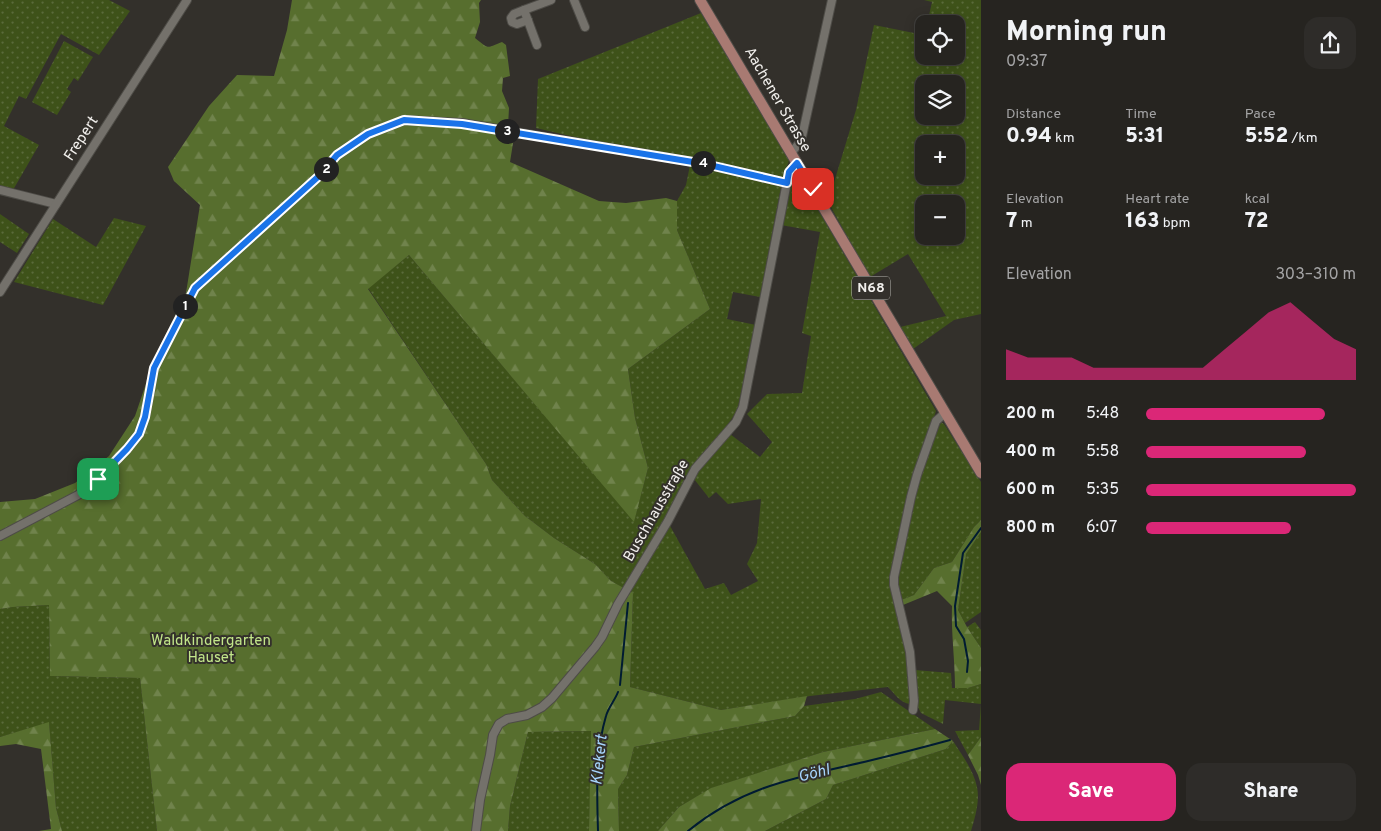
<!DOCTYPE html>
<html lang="en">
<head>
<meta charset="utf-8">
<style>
  :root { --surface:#262420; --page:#2e2c29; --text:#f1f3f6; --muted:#a4a4a5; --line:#42413e; --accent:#db2777 }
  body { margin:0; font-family:Overpass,sans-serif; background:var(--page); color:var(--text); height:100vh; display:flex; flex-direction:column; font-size:19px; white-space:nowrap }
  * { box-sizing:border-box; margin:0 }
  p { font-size:16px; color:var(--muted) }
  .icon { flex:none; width:28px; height:28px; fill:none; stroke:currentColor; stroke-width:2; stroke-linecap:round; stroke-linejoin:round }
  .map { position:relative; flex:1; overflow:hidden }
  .side { display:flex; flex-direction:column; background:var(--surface); width:400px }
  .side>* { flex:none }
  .controls { position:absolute; left:915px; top:15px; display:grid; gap:10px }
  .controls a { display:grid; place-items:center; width:50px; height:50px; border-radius:10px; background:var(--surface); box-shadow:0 2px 12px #0003,0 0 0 1px var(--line); font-size:25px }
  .pin { position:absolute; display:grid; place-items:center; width:42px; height:42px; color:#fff; margin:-21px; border-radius:10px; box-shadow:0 2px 8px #0006 }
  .km { position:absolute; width:25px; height:25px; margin:-12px; border-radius:50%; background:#222; color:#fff; font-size:14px; line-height:25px; text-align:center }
  .round { display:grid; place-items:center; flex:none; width:52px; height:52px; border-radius:15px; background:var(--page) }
  .summary { display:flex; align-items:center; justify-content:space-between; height:85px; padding:0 25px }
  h1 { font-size:28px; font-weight:800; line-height:38px }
  .metrics { display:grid; grid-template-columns:repeat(3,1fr); gap:8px; height:85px; padding:5px 25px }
  .metrics div { display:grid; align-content:center }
  .metrics b { font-size:21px; font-weight:800 }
  .metrics small { font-size:14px; font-weight:400 }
  .metrics p { font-size:14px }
  .chart { height:140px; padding:10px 25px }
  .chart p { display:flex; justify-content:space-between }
  .chart svg { width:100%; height:90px; margin-top:5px; fill:var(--accent); opacity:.7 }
  .cta { display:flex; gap:10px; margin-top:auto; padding:10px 25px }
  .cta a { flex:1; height:58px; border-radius:15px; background:var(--accent); color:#fff; font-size:20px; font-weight:800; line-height:58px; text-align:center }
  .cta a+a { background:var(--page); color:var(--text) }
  ul { padding:0 25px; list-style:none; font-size:16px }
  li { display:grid; grid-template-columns:80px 60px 1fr; align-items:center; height:38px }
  li i { height:12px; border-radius:6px; background:var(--accent) }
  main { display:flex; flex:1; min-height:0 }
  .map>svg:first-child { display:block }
</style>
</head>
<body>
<main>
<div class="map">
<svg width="981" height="831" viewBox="0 0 981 831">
  <defs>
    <pattern id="grass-dots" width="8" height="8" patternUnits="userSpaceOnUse" patternTransform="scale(1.25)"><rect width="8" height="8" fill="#3e5219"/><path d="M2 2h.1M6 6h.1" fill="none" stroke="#5a6b3b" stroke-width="1.8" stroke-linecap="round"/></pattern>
    <pattern id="forest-firs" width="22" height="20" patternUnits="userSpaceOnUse" patternTransform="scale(1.25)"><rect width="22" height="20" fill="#576e2e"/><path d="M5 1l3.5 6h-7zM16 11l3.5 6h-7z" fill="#70834c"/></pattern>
  </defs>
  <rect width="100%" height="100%" fill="#33302b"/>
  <g fill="url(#grass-dots)" fill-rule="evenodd">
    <polygon points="0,0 109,0 130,11 99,55 61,34 26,99 19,96 4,126 39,145 13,190 0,187"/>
    <path d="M924,0H981V314L954,320L913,349L900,327L946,316L908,254L870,277L828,202L856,110L874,25L924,35V56H956V24H927L932,2ZM924,84H956V116H924ZM924,144H956V176H924ZM924,204H956V236H924Z"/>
    <polygon points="701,13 790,158 783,177 690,164 536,128 538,79"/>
    <polygon points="64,41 93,57 78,81 74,78 67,89 71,92 57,115 32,102"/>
    <polygon points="690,165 779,182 781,187 760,297 733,292 727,319 756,325 737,411 671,507 625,589 611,581 595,564 554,538 525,516 492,480 486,464 368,288 409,255 634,521 648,468 635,418 628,369 710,309 677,230 677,201 686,185"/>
    <path d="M794,169L936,411L904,508L890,581L905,637L910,704C900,703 894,693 888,687L810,696L721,710L630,687L633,594L629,591L669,524L705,589L724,583L731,595L758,581L747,564L757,543L761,499L728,504L716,492L709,498L694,479L700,469L730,434L760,457L772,442L747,414L767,394L802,393L811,336L802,333L820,232L781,225Z"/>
    <polygon points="0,214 29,234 17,253 0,242"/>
    <polygon points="114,218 146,226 103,305 14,282 53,219 96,247"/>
    <polygon points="941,422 944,424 981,482 981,520 974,527 952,562 934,568 914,595 901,600 896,583 916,487"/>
    <polygon points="981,532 981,612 965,623 958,610 966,554"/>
    <polygon points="49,605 50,676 140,678 157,831 62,831 56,808 49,723 0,737 0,609 13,607"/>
    <polygon points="975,622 981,630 981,648 967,627"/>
    <polygon points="915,670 951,673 952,688 968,688 981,684 981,737 968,755 955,731 979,730 981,704 945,700 943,724 921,713 918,707"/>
    <polygon points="881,692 935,729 823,752 712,788 679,807 658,831 619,831 618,789 627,775 634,747 795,716 804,706 855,699"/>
    <polygon points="592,731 589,831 508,831 510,806 528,732"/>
    <path d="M953,741C962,755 974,771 977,787C980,801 975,818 971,831H765L826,799L833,785L946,749Z"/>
  </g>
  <g fill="url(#forest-firs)">
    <path d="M292,0H481L479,3L480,22L475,38C490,50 486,48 502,42L506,45L510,76L503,78L502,91L509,108L508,126L514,137L510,162L599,201L626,203L666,198L677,201V230L710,309L628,369L635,418L648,468L634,522L409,255L368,289L486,464L492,480L525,516L554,538L595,564L611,581L633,593L630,687L721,710L807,696L804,706L795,716L634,747L627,775L618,789L619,831H589L591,731L528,732L510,806L508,831H157L140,678L50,676L49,605L13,607L0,609V502L35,499L75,483L109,456L135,416L153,363L186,293L200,205L174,181L168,167L209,106L237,75L274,76L287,30Z"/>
    <path d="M981,520V532L966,554L958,610L967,627L981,648V684L968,688H955C955,660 951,633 952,606L937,591L903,605L901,600L914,595L934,568L952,562L974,527Z"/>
    <polygon points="49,722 56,808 62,831 39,831 51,829 41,749 16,744 0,746 0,737"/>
    <polygon points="935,729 953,741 946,749 833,785 826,799 765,831 658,831 679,807 711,788 823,752"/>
    <polygon points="981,737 981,785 978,775 968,755"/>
  </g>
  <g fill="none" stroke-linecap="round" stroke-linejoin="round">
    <g stroke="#001b32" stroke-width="2">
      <polyline points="967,672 968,661 964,639 956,626 955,606 963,553 981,528"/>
      <polyline points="620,685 628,603"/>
      <path d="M598,831C597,793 595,753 606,716C608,708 615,700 618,692"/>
      <path d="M688,831C743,786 798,777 864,762C893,755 921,748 950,740"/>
    </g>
    <defs>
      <g id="minor">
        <polyline points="574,0 585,27"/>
        <polyline points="524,10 514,14 511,18 512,22 517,24 528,20"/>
        <polyline points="537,45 524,10 551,0"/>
        <polyline points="791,153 801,141 832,0"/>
        <polyline points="0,190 56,204"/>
        <polyline points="0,292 187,0"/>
        <polyline points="0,536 78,495 98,479 127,449 139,434 145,417 154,368 195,288 319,176 337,155 368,134 404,120 462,123 705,164 787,183"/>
        <polyline points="913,710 914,701 910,652 894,585 894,577 911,497 917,475 936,421 945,413"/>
        <polyline points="476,831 480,800 490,755 493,735 499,724 507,719 527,715 542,707 552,698 595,647 602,637 618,604 668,521 695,469 736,422 743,407 789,172 797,163"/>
      </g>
      <polyline id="major" points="700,0 981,473"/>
    </defs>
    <use href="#minor" stroke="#4e4c47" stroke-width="10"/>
    <use href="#major" stroke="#4e4c47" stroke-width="12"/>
    <use href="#minor" stroke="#74716b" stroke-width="8"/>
    <use href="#major" stroke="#a87a72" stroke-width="10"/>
  </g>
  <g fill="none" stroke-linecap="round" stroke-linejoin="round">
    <defs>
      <polyline id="route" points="98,479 127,449 139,434 145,417 154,368 195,288 319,176 337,155 368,134 404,120 462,124 705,164 787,183 789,172 797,163 813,189"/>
    </defs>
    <use href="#route" stroke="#fff" stroke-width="10"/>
    <use href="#route" stroke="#1a73e8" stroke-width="6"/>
  </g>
  <g text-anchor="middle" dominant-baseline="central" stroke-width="4" stroke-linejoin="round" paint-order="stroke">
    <rect fill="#33302b" stroke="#b8b6b2" stroke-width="1" x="852" y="276.5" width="38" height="23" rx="4"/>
    <g font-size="14" font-weight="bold" fill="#f1efec">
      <text x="871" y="288">N68</text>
    </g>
    <g font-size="15" fill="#f1efec" stroke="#33302b">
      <text transform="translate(777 100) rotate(60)">Aachener Strasse</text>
      <text transform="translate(82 139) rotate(-57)">Frepert</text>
      <text transform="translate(657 511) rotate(-60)">Buschhausstraße</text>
    </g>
    <g font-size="15" fill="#c2e68a" stroke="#33302b">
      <text x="211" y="641">Waldkindergarten<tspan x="211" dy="17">Hauset</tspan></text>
    </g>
    <g font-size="16" font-style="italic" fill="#a7d5fe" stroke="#33302b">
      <text transform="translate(600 760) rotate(-84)">Klekert</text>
      <text transform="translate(814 774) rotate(-14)">Göhl</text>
    </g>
  </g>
</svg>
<div class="controls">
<a><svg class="icon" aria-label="locate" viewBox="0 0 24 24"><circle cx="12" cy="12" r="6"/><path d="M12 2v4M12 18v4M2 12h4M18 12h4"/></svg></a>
<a><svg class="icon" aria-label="layers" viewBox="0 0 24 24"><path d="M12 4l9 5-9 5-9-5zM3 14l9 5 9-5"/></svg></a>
<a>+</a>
<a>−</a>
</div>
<div class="pin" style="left:98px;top:479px;background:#1e9e55"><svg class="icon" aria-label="arrive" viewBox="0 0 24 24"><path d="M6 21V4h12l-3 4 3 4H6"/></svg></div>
<div class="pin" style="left:813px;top:189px;background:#d93025"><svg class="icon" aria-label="check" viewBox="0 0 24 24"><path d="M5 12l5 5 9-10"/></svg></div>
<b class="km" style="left:185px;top:306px">1</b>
<b class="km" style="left:326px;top:169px">2</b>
<b class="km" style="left:507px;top:131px">3</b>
<b class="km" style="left:703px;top:163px">4</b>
</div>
<section class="side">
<div class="summary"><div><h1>Morning run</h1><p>09:37</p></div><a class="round"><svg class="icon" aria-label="share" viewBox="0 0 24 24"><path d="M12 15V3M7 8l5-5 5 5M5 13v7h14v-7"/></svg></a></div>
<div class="metrics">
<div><p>Distance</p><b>0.94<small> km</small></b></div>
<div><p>Time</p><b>5:31</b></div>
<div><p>Pace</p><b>5:52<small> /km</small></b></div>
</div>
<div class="metrics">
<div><p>Elevation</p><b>7<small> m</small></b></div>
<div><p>Heart rate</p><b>163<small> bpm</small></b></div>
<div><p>kcal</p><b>72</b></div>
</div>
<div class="chart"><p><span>Elevation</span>303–310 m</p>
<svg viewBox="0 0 160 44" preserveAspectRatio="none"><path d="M0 44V29L10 33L20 33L30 33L40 38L50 38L60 38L70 38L80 38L90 38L100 29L110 20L120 11L130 6L140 15L150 24L160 29V44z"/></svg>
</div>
<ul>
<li><b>200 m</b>5:48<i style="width:85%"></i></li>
<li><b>400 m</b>5:58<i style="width:76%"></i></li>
<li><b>600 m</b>5:35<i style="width:100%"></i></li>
<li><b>800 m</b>6:07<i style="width:69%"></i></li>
</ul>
<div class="cta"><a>Save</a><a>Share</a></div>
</section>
</main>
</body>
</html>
